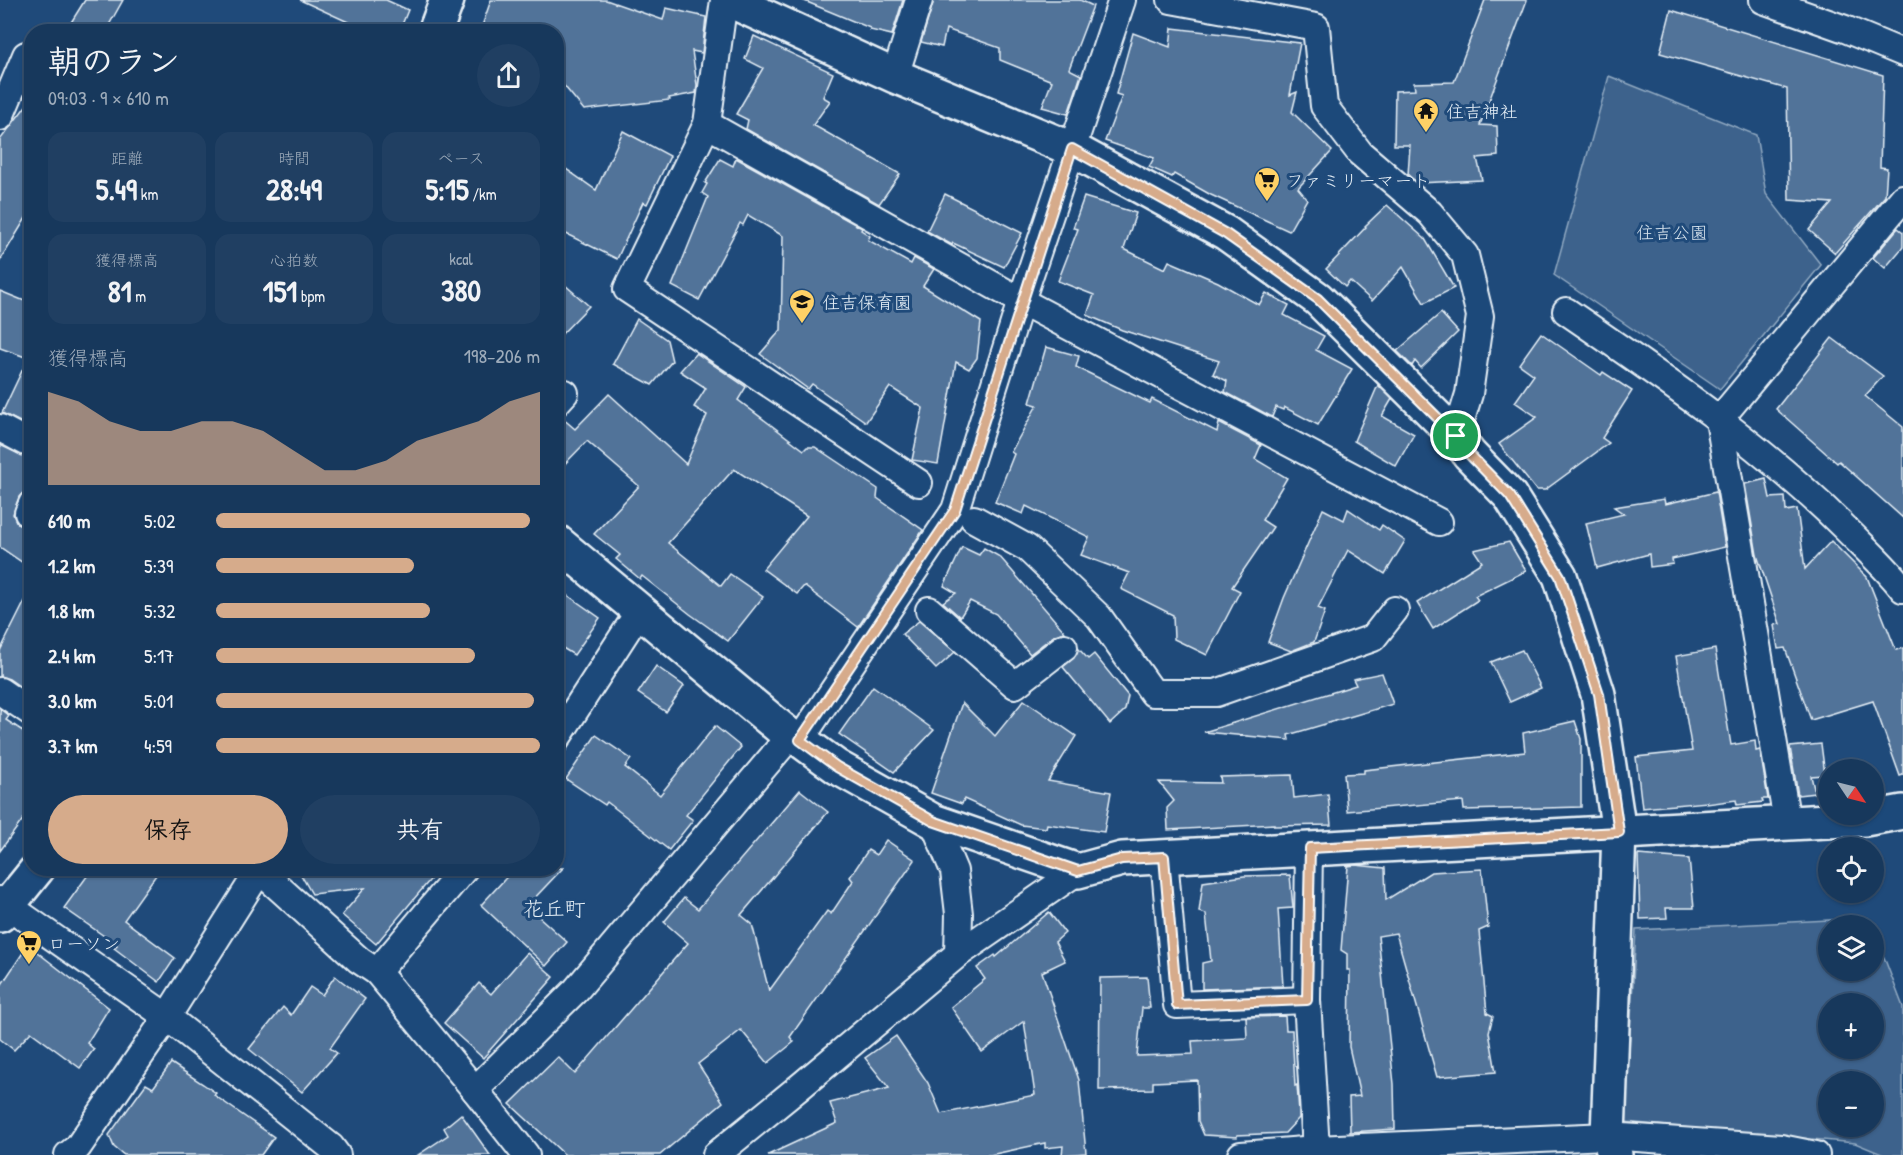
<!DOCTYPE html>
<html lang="ja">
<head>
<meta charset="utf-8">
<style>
  :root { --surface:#17385c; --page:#203f62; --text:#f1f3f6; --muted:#9eacbb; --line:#365272; --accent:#d6ab8b }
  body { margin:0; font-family:"Patrick Hand","Klee One",sans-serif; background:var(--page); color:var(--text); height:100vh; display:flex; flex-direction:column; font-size:22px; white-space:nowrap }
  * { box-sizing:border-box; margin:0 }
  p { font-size:20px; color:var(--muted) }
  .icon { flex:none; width:33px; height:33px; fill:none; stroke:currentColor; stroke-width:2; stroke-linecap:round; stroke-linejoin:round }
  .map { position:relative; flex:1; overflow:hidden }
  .details { position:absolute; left:24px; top:24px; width:540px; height:852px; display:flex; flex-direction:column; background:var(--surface); border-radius:24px; box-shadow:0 2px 4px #0004,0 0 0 2px var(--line) }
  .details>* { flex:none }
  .needle { width:39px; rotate:125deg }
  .buttons { position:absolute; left:1818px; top:759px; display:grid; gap:12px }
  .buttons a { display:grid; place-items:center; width:66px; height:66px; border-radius:50%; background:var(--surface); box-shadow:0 2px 4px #0004,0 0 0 2px var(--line); font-size:30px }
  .pin { position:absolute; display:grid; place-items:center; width:51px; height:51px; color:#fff; margin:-26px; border:3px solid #fff; border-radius:50%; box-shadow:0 2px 6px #0007 }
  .round { display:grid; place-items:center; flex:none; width:63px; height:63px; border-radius:32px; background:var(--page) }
  .head { display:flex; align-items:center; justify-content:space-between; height:102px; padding:0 24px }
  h1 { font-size:33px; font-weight:800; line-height:45px }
  .stats { display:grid; grid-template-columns:repeat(3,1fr); gap:9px; height:102px; padding:6px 24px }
  .stats div { display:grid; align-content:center; border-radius:15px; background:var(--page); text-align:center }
  .stats b { font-size:30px; font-weight:800 }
  .stats small { font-size:16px; font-weight:400 }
  .stats p { font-size:16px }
  .chart { height:168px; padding:12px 24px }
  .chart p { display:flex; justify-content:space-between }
  .chart svg { width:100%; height:108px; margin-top:6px; fill:var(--accent); opacity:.7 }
  .cta { display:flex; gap:12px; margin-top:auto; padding:12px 24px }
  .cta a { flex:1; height:69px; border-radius:36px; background:var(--accent); color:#111; font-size:24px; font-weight:800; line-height:69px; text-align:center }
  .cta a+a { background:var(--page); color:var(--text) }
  ul { padding:0 24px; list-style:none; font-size:20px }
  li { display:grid; grid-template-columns:96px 72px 1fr; align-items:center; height:45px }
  li i { height:15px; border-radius:8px; background:var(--accent) }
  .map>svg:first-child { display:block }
</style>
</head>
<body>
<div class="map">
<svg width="1903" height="1155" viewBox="0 0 1903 1155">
  <rect width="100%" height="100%" fill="#1f4a7a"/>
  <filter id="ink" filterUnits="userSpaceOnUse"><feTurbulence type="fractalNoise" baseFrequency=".0167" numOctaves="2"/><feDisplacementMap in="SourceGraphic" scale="12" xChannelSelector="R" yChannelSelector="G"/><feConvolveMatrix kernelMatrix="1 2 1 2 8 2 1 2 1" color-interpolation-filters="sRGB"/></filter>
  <g filter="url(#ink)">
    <g fill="#3c628c" stroke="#92aac2" stroke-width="1.5" fill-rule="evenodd">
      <polygon points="1609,76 1756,135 1766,194 1821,265 1720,389 1554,275"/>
      <path d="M1868,918L1871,925L1828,926V970H1874V931L1903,1007V1155H1884L1855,1143L1625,1122L1636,930ZM1828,1004H1874V1048H1828ZM1828,1082H1874V1126H1828Z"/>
    </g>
    <g fill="#517399" stroke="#e8f1f8" stroke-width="1.5">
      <polygon points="85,0 123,0 105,32 65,32"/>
      <polygon points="300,0 386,0 408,10 399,32 370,32"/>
      <polygon points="491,0 606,0 663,20 666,8 706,17 702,53 692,51 697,85 696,93 669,98 670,100 584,110 556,76 556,32 480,32"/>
      <polygon points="802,0 903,0 892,35 870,30 870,28"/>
      <polygon points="934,0 1080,0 1093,6 1069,69 1081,75 1068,114 1042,107 1052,81 1000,60 1000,48 946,29 942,47 921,42"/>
      <polygon points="1485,0 1527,0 1480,125 1497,126 1498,156 1477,158 1482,180 1418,183 1408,175 1410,145 1394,145 1395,91 1415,90 1414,83 1454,82"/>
      <polygon points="1671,10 1883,75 1880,167 1887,168 1885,196 1835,253 1809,230 1832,203 1789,200 1787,89 1660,53"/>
      <polygon points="1172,28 1300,43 1290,95 1297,92 1292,112 1332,151 1298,188 1307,199 1289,231 1211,195 1174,174 1172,177 1149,167 1154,158 1105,141 1122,96 1116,94 1133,33 1170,47"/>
      <polygon points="754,36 833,73 823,97 830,101 813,125 900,174 879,204 746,129 748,120 736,114 763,68 745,59"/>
      <polygon points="32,98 32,208 0,261 0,140"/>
      <polygon points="623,131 670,156 647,204 643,202 617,259 556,229 556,162 596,190"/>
      <polygon points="736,158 862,228 861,230 870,236 868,240 911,264 914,258 934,269 923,286 981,322 977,358 969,369 956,362 938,464 912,460 923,408 890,387 866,422 812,384 808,389 760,354 781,330 783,236 748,215 743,225 740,223 699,300 672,286 708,197 702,193 707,184 705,183 720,159 733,166"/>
      <polygon points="945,194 1022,233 1004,267 953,243 952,245 927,231"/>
      <polygon points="1084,197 1136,213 1124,249 1165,269 1169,261 1218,282 1259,305 1266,293 1289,305 1284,315 1324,336 1316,350 1352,369 1318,425 1284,407 1283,410 1276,407 1272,417 1225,392 1227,381 1213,374 1219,361 1122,330 1087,315 1094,295 1058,281 1078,229 1073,228"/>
      <polygon points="1387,205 1425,239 1454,288 1424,303 1403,267 1372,301 1350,281 1345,287 1326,269 1366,227 1365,226"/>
      <polygon points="1898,228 1903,232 1903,247 1885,268 1873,258"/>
      <polygon points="556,277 589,306 556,340"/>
      <polygon points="0,291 32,304 32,428 2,413 28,358 0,348"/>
      <polygon points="1441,313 1458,332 1421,368 1415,361 1412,366 1397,351"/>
      <polygon points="637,319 667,340 672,361 652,385 613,364"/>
      <polygon points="1541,333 1601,375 1603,372 1632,391 1602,438 1609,443 1545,490 1536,490 1499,444 1537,417 1515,402 1534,375 1519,364"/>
      <polygon points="1832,338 1883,376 1865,396 1903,427 1903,518 1839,461 1837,463 1776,409"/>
      <polygon points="1046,347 1079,356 1076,367 1150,403 1152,399 1217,432 1219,423 1261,445 1255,459 1287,478 1262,520 1273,527 1232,587 1240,591 1207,655 1174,639 1173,615 1121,589 1129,573 1081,555 1089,537 1026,506 1023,514 995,502 1014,454 1011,452 1037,405 1030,403"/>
      <polygon points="696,353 746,387 738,400 804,450 807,447 815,447 878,489 877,498 923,530 858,627 804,586 797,594 763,569 807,516 734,469 668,543 721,586 730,574 763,597 728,641 690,614 642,576 640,579 616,559 620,555 594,534 639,486 587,441 556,473 556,418 561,417 575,429 609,394 686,464 707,415 694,407 706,388 680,371"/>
      <polygon points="1378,385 1392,399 1382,416 1414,434 1396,466 1354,441"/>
      <polygon points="0,445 32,460 32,489 24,492 19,497 13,514 16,521 21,526 32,527 32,569 0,547"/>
      <polygon points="1766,479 1770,498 1785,497 1786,511 1797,509 1805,569 1831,541 1867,577 1896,650 1903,648 1903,775 1900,776 1873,701 1811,720 1785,648 1778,649 1774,625 1780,624 1757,555 1745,484"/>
      <polygon points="1716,492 1725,547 1672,559 1673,564 1650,567 1649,554 1597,568 1586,523 1624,514 1614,507 1664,499 1665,504"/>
      <polygon points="1323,509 1344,520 1348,509 1379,530 1382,525 1405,541 1385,574 1348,550 1318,608 1325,611 1314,642 1291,651 1268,642 1284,598"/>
      <polygon points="1509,542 1526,571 1475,596 1478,600 1433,629 1417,603 1482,562 1474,550"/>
      <polygon points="962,547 979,555 984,548 1000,557 1065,632 1055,635 1030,654 996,614 970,601 960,617 943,602 956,593 944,586"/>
      <polygon points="32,587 32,679 25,690 9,679 0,676 0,651"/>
      <polygon points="556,587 600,618 574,655 556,644"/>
      <polygon points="919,621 955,652 936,669 902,634"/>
      <polygon points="1078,648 1088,659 1094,654 1128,696 1125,710 1110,724 1063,667 1074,658"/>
      <polygon points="1715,649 1731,745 1755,741 1756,751 1760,750 1768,799 1762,799 1763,802 1737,805 1736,800 1707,804 1707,802 1642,808 1636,757 1692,751 1676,656"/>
      <polygon points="1522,650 1541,688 1510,702 1491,662"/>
      <polygon points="656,666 684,686 666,712 638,693"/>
      <polygon points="1382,673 1393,704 1288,735 1289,740 1204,732 1356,685 1353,679"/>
      <polygon points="873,686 934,730 894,772 839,734"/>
      <polygon points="1024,700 1076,736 1048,781 1111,792 1104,832 1047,824 1046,828 1021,825 964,799 962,804 931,793 962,703 995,736"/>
      <polygon points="0,709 9,716 6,720 32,737 32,807 0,851"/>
      <polygon points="1575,721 1581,739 1581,807 1464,810 1463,801 1347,811 1344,774 1364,773 1364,770 1525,752 1523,733"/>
      <polygon points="715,726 741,747 686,815 693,820 669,850 607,802 605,805 566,779 596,735 631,759 625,767 660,795"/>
      <polygon points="1821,744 1825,775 1811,776 1815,793 1798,795 1790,747"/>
      <polygon points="1292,775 1294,798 1328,794 1331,825 1274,826 1274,824 1168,830 1167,808 1174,801 1159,782 1221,783 1220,777"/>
      <polygon points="800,790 828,812 741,915 752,924 769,991 827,911 831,914 853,881 850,877 868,850 876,855 886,840 915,860 790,1037 794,1042 768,1063 741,1030 698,1064 723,1102 660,1155 565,1155 510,1104 558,1057 575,1074 688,943 664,922 684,898 698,909"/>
      <polygon points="1638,855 1689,859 1694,908 1666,908 1667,918 1640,919"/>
      <polygon points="1355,865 1385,868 1386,900 1431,872 1482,869 1488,927 1479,931 1487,1013 1493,1016 1489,1032 1496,1072 1437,1077 1396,933 1378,936 1394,1084 1395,1129 1350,1132 1349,1097 1360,1096 1349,1047 1350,970 1347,970 1347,954 1341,950 1348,866"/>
      <polygon points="93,868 161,868 124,920 175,958 159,982 114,948 117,945 64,908"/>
      <polygon points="297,868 440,868 376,944 342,915 365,888 312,894"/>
      <polygon points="515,868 563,868 527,906 567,942 546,966 481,905"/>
      <polygon points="1290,875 1293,908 1278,909 1283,986 1202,989 1202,963 1211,961 1206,914 1199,912 1203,882 1244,876"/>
      <polygon points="1049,912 1065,933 1055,942 1065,961 1042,972 1079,1080 1086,1153 1062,1155 1063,1146 1045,1148 1045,1143 990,1155 768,1155 837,1123 830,1103 889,1088 865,1058 896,1036 928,1083 941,1114 1035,1095 1024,1021 982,1052 951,1007 985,979 977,968 995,955 996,957"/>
      <polygon points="28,945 109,1008 87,1043 94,1049 80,1068 31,1032 14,1050 0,1039 0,987"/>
      <polygon points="527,953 554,977 483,1058 444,1023 479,983 491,994"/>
      <polygon points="335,976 365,999 330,1048 337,1053 302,1092 249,1049 283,1007 291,1015 310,987 322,995"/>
      <polygon points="1147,977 1150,1008 1142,1008 1137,1056 1193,1054 1192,1041 1247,1038 1246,1017 1285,1016 1286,1030 1292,1030 1295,1086 1297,1085 1299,1112 1299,1118 1285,1133 1237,1135 1237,1137 1204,1135 1198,1121 1197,1080 1153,1082 1153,1089 1099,1090 1100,978"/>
      <polygon points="171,1063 203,1084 216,1093 214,1095 274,1137 261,1155 124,1155 114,1147 109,1135 146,1084 153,1088"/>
      <polygon points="461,1114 490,1155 418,1155 448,1135 444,1128"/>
    </g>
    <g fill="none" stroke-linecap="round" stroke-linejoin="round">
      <defs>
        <g id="street">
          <polyline points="1171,0 1316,27 1324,106 1360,153 1430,213 1465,255 1480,316 1469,394 1456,436"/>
          <polyline points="1763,0 1845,29 1903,53"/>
          <polyline points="895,76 919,0"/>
          <polyline points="0,117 26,55"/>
          <polyline points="707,124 724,0"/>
          <path d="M1566,311C1664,378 1762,445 1846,529C1866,549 1886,567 1903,589"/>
          <polyline points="556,403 565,393"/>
          <polyline points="0,428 32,445"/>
          <polyline points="919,483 627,289 707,124 1021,301 1439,522"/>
          <polyline points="28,513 32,504"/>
          <polyline points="974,519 1027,548 1099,617 1153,693 1216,693 1373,638 1395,610"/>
          <polyline points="929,610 1015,685 1064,647"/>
          <polyline points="0,691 32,713"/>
          <polyline points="556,740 640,610"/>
          <polyline points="800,740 955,510 1021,301 1122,0"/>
          <polyline points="933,821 954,871 959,914 958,954"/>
          <polyline points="1787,822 1719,420 1903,198"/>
          <polyline points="1309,848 1307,1000 1316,1149"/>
          <polyline points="1164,857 1177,1005 1307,1000"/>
          <polyline points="257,868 359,960 377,972 475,1090 526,1155"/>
          <polyline points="0,900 167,1017 331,1147 337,1155"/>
          <polyline points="377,972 465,868"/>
          <polyline points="475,1090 576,990 790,736"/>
          <polyline points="68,1155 78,1147 167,1017 261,868"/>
          <polyline points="716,1155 802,1085 958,954 1078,871"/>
          <polyline points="1241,1155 1316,1149 1608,1136 1781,1148 1816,1155"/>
        </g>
        <g id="secondary">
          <polyline points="729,0 895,76 1072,149 1226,233 1318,299 1456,436 1469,454 1510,496 1560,576 1598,694 1619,832 1608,1136 1615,1155"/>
          <polyline points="435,32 447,0"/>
          <polyline points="556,541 790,736 800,740 837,767 933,821 1078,871 1122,859 1865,819 1903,812"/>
          <polyline points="0,915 38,868"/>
        </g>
      </defs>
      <use href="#street" stroke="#e8f1f8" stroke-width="30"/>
      <use href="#secondary" stroke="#e8f1f8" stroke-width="38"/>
      <use href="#street" stroke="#1f4a7a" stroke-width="26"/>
      <use href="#secondary" stroke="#1f4a7a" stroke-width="33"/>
    </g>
  </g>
  <g fill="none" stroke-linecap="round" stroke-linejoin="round" filter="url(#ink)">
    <defs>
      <polygon id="route" points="1072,149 1226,234 1318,299 1456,436 1469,454 1510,496 1560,576 1599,694 1619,832 1310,848 1307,1000 1177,1005 1164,857 1122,859 1078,871 933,821 837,767 800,740 955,510"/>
    </defs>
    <use href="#route" stroke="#fff" stroke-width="12"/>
    <use href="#route" stroke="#d6ab8b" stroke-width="8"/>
  </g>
  <defs>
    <symbol id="temple-pin" viewBox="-11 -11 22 30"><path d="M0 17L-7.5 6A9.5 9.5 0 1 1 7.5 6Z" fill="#ffd166" stroke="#1f4a7a"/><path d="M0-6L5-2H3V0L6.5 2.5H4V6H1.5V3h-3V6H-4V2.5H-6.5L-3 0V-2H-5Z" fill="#111"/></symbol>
    <symbol id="supermarket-pin" viewBox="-11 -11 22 30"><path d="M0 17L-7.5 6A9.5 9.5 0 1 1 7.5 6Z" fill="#ffd166" stroke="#1f4a7a"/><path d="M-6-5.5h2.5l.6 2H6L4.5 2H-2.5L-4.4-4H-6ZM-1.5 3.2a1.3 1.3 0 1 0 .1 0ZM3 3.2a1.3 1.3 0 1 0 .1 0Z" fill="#111"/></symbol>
    <symbol id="school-pin" viewBox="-11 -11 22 30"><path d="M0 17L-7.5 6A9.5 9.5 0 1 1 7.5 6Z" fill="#ffd166" stroke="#1f4a7a"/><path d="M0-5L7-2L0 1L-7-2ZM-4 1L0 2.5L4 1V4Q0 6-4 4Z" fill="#111"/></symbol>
  </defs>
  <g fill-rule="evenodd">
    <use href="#temple-pin" x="1411" y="96" width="30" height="40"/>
    <use href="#supermarket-pin" x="1252" y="165" width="30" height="40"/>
    <use href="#school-pin" x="787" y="287" width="30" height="40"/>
    <use href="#supermarket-pin" x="14" y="928" width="30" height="40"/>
  </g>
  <g text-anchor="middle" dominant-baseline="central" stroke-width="6" stroke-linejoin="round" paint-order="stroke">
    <g font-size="18" fill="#e8f1f8" stroke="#1f4a7a" text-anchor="start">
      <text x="1446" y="111">住吉神社</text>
      <text x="1286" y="180">ファミリーマート</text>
      <text x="822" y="302">住吉保育園</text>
      <text x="48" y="943">ローソン</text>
    </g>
    <g font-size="18" fill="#d7e3ed" stroke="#1f4a7a">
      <text x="1672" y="232">住吉公園</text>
    </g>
    <g font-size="21" fill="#e8f1f8" stroke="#1f4a7a">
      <text x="554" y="908">花丘町</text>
    </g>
  </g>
</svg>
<div class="buttons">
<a><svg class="needle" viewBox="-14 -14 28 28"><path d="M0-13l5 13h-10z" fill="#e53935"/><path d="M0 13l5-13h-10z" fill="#9eacbb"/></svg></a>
<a><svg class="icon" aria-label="locate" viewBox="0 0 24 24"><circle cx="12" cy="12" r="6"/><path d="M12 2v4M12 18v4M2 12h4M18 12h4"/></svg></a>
<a><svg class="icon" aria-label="layers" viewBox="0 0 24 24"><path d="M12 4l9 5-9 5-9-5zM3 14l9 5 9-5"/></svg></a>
<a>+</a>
<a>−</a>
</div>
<div class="pin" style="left:1456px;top:436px;background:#1e9e55"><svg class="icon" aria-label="arrive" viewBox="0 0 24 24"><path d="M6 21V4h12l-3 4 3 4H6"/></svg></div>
<section class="details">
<div class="head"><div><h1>朝のラン</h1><p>09:03 · 9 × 610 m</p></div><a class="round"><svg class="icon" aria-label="share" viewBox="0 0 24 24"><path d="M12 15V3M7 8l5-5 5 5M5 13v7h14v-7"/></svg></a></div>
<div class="stats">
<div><p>距離</p><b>5.49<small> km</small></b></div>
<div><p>時間</p><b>28:49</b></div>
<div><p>ペース</p><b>5:15<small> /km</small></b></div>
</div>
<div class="stats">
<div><p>獲得標高</p><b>81<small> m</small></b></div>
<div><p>心拍数</p><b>151<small> bpm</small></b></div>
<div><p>kcal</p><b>380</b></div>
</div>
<div class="chart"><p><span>獲得標高</span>198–206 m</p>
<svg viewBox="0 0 160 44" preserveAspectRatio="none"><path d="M0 44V6L10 10L20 18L30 22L40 22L50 18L60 18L70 22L80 30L90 38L100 38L110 34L120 26L130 22L140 18L150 10L160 6V44z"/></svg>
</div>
<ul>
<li><b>610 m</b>5:02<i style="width:97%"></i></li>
<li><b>1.2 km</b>5:39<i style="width:61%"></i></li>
<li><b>1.8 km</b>5:32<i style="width:66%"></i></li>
<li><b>2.4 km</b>5:17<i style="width:80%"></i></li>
<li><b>3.0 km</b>5:01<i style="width:98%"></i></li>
<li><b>3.7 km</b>4:59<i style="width:100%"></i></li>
</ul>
<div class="cta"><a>保存</a><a>共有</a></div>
</section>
</div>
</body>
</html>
